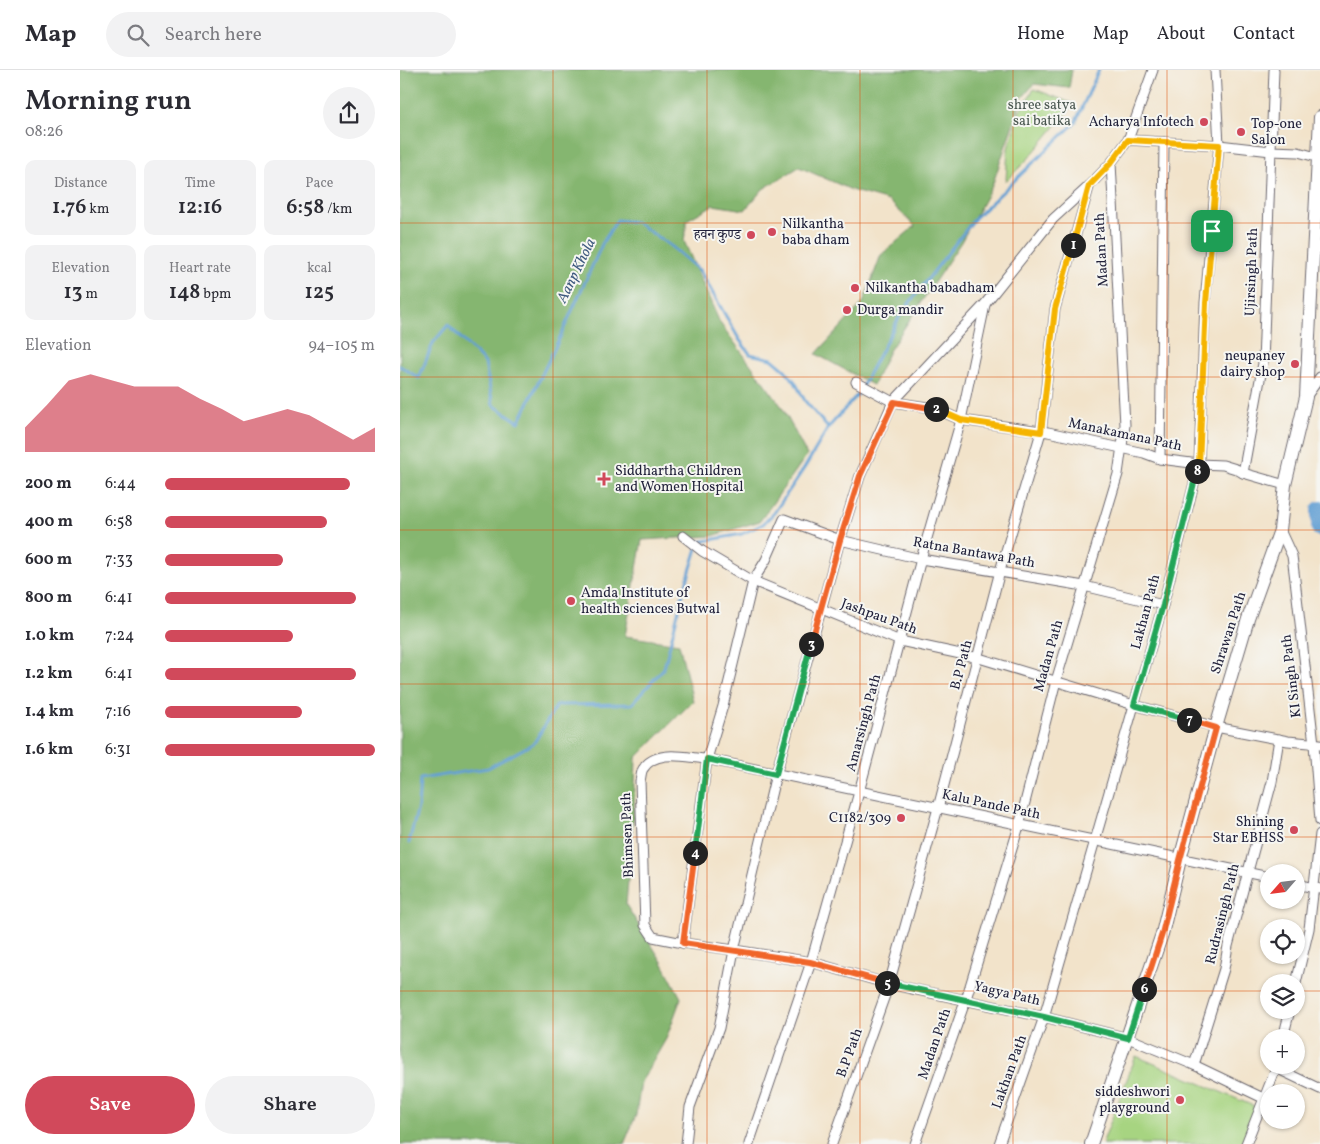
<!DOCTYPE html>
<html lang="en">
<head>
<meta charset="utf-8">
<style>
  :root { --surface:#fff; --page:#f2f2f3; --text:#2b2b33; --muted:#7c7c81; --line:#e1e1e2; --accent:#d1495b }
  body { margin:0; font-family:Vollkorn,"Noto Serif Devanagari",serif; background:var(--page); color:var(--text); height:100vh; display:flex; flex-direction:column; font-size:19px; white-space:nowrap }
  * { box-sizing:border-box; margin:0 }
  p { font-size:16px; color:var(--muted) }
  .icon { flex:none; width:28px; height:28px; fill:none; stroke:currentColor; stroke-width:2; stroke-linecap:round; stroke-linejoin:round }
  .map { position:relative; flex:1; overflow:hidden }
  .details { display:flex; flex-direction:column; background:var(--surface); width:400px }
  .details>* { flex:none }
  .needle { width:32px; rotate:242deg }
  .buttons { position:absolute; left:860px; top:794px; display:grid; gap:10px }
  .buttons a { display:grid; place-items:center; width:45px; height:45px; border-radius:50%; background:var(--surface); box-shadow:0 1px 4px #0004; font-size:25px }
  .pin { position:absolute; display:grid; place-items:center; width:42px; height:42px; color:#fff; margin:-21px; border-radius:10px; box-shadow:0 2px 8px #0006 }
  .km { position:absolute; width:25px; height:25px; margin:-12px; border-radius:50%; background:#222; color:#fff; font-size:14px; line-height:25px; text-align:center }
  .round { display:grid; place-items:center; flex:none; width:52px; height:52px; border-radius:26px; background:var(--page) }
  .head { display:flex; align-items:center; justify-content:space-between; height:85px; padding:0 25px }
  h1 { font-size:28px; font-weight:600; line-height:38px }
  .stats { display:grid; grid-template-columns:repeat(3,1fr); gap:8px; height:85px; padding:5px 25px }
  .stats div { display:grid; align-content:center; border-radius:10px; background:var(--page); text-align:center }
  .stats b { font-size:21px; font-weight:600 }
  .stats small { font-size:14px; font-weight:400 }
  .stats p { font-size:14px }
  .chart { height:140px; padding:10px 25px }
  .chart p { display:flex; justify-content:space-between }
  .chart svg { width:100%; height:90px; margin-top:5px; fill:var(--accent); opacity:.7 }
  .primary-button { display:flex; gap:10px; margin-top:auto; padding:10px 25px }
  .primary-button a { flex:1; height:58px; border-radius:30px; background:var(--accent); color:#fff; font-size:20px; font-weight:600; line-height:58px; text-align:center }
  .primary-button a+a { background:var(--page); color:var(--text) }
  ul { padding:0 25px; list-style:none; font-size:16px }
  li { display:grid; grid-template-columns:80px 60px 1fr; align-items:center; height:38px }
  li i { height:12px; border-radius:6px; background:var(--accent) }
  header { display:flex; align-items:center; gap:30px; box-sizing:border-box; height:70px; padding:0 25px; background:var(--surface); border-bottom:1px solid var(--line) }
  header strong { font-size:24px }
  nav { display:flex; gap:28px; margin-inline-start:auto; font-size:18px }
  .search { width:350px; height:45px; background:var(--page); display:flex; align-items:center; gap:12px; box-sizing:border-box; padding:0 18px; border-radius:28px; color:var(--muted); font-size:19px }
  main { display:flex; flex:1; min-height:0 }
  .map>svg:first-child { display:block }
</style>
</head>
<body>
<header>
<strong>Map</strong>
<div class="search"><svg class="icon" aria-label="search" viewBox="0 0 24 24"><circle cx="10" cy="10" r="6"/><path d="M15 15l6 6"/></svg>Search here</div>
<nav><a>Home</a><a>Map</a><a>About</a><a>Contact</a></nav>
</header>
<main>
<section class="details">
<div class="head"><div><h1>Morning run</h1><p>08:26</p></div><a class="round"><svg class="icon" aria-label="share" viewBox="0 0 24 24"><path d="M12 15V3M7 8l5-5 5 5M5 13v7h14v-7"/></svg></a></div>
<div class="stats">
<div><p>Distance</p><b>1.76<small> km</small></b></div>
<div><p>Time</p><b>12:16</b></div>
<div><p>Pace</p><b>6:58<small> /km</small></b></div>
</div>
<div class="stats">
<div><p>Elevation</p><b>13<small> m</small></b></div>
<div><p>Heart rate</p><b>148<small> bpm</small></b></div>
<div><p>kcal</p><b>125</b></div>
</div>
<div class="chart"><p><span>Elevation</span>94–105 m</p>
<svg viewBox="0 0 160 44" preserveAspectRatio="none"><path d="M0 44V32L10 21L20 9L30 6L40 9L50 12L60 12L70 12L80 18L90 23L100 29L110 26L120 23L130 26L140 32L150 38L160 32V44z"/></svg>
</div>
<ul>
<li><b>200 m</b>6:44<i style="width:88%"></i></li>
<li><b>400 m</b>6:58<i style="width:77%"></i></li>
<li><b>600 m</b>7:33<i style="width:56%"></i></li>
<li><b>800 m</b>6:41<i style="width:91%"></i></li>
<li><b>1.0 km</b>7:24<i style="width:61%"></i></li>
<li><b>1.2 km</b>6:41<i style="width:91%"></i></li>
<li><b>1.4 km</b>7:16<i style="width:65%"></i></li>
<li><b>1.6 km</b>6:31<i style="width:100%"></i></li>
</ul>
<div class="primary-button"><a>Save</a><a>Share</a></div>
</section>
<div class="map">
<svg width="920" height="1074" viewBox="0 0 920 1074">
  <rect width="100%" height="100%" fill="#f6f6f2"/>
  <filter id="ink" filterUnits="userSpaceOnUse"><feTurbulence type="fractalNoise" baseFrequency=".02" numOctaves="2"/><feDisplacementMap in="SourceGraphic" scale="10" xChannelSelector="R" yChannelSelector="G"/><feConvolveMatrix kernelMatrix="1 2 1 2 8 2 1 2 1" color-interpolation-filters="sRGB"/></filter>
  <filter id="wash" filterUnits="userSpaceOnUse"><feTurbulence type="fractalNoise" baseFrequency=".0096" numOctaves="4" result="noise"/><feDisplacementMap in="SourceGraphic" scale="20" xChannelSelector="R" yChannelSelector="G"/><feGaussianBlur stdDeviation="1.12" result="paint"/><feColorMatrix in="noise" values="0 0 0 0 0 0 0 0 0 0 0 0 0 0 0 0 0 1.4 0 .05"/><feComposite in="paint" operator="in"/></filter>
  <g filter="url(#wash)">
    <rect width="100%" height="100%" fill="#f2e3ca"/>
    <g fill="#a7d481" stroke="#647b5e">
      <polygon points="634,19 674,34 628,89 606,111 608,78 620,40"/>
      <polygon points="736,986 856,1037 843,1074 702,1074"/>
    </g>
    <polygon fill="#85b66f" stroke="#546c55" points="0,0 672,0 669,18 634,14 622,28 592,116 561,172 489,281 473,315 416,284 463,233 481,185 515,156 489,131 454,121 399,97 363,119 345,140 313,135 287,150 284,171 320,253 382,337 407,385 360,451 312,466 242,470 225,566 279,574 293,631 236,688 234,738 226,835 261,890 281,928 266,969 241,1012 236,1045 224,1074 0,1074"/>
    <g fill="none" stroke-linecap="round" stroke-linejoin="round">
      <g stroke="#629fd3" stroke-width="3">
        <polyline points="0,296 19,308 33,273 48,255 85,293 93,335 119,352 162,263 203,172 217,150 236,152 272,177 300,201 339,269 350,284 372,289 385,300 395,312 405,331 428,358"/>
        <polyline points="9,773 18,737 20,709 88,698 134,673 157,635 232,634 264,598 282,527 299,472 342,464 363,454 374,443 405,397 428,358 458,324 501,244 575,148 675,53 699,0"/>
      </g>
      <polyline stroke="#629fd3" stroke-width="18" points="920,440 920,458"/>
    </g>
  </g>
  <g filter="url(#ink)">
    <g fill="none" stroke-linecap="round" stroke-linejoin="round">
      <defs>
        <g id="street">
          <polyline points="753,0 728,70 711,93 689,116 653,149 585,234 493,332 460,406 440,470 376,704 334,880 411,892 489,914 644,947 728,968 794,995 863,1028"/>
          <polyline points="728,70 819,75 871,81 898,82 920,88"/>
          <polyline points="456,312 493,332 534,338 561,350 648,362 744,383 760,389 799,394 823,395 836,399 843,403 885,415"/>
          <polyline points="906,327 920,307"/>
          <polyline points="760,389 764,72"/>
          <polyline points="843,403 863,293 874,0"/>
          <polyline points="880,460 892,486 896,518 914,674 920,751"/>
          <polyline points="283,466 302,481 353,511 500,571 579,588 734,635 816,657 888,671 920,674"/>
          <polyline points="896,814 920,819"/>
          <polyline points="283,873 307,689 869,807"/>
          <polyline points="896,913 909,859 920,764"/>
          <polyline points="883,968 890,940"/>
          <polyline points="794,995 824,899 828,876 872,712 879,669"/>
          <polyline points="876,995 876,998 920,1019"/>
          <path d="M286,1074L290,1037L319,958L334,880L283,873L253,867L245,855L240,711C241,708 241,702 243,699C256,678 288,688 307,689L323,636L353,511L366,490L384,449L440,470L521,489L684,516L763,535"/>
          <polyline points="349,1074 411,892 459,722 521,489 561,350 585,235"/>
          <polyline points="432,1074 489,914 538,738 600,501 641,362 655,239 689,117"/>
          <polyline points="515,1074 566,929 619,756 656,611 718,404 725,355 711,93"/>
          <polyline points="599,1074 644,947 763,535 799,394 805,233 819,75 815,0"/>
          <polyline points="846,1074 876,998"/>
        </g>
        <polyline id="secondary" points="691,1074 762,864 780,789 816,657 848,549 880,460 885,415 906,327 920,47"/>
      </defs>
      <use href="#street" stroke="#6b666d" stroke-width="11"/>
      <use href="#secondary" stroke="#6b666d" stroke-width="14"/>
      <use href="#street" stroke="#fff" stroke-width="9"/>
      <use href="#secondary" stroke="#fff" stroke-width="12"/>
    </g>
  </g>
  <g fill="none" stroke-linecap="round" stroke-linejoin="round" filter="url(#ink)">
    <defs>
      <polyline id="split-1" points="673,175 689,116 711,93 728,70 819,75 812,161"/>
      <polyline id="split-2" points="536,339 561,350 641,362 655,239 673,175"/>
      <polyline id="split-3" points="411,574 440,470 460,406 494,332 536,339"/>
      <polyline id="split-4" points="295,783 307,689 376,704 411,574"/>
      <polyline id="split-5" points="295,783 283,873 410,892 487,913"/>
      <polyline id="split-6" points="487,913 644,947 728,968 744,919"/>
      <polyline id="split-7" points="744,919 762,864 780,790 816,658 789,650"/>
      <polyline id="split-8" points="789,650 734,635 763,535 797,401"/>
      <polyline id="split-9" points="797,401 799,394 806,233 812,161"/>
    </defs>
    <use href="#split-1" stroke="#fff" stroke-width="10"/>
    <use href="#split-2" stroke="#fff" stroke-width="10"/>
    <use href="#split-3" stroke="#fff" stroke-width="10"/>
    <use href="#split-4" stroke="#fff" stroke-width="10"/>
    <use href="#split-5" stroke="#fff" stroke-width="10"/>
    <use href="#split-6" stroke="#fff" stroke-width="10"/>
    <use href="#split-7" stroke="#fff" stroke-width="10"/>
    <use href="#split-8" stroke="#fff" stroke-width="10"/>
    <use href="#split-9" stroke="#fff" stroke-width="10"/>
    <use href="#split-1" stroke="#f5b400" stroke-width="6"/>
    <use href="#split-2" stroke="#f5b400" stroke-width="6"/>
    <use href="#split-3" stroke="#f0652b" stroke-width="6"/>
    <use href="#split-4" stroke="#22a559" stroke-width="6"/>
    <use href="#split-5" stroke="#f0652b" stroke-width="6"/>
    <use href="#split-6" stroke="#22a559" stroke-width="6"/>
    <use href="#split-7" stroke="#f0652b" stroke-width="6"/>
    <use href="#split-8" stroke="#22a559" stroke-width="6"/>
    <use href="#split-9" stroke="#f5b400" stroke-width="6"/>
  </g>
  <path fill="none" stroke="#de560e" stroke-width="1" stroke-opacity="0.55" d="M153,0V1074M307,0V1074M460,0V1074M613,0V1074M767,0V1074M0,153H920M0,307H920M0,460H920M0,614H920M0,767H920M0,921H869M896,921H920"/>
  <g fill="#d1495b" stroke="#f6f6f2" stroke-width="2">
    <circle cx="804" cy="52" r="5"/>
    <circle cx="841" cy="62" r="5"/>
    <circle cx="372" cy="162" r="5"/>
    <circle cx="351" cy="165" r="5"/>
    <circle cx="455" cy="218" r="5"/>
    <circle cx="447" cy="240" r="5"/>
    <circle cx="895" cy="294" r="5"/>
    <path d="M201.5 401.5h5v5h5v5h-5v5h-5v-5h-5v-5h5z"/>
    <circle cx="171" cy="531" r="5"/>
    <circle cx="501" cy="748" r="5"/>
    <circle cx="894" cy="760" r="5"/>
    <circle cx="780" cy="1030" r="5"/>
  </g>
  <g text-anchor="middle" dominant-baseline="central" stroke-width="4" stroke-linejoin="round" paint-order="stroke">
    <g font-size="14" fill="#4a5750" stroke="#f6f6f2">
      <text x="642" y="35">shree satya<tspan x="642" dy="16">sai batika</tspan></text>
    </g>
    <g font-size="14" fill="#22223b" stroke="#f6f6f2" text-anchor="end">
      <text x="794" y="52">Acharya Infotech</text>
      <text x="851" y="54" text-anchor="start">Top-one<tspan x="851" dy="16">Salon</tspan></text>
      <text x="382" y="154" text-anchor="start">Nilkantha<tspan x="382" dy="16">baba dham</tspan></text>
      <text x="341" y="165">हवन कुण्ड</text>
      <text x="465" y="218" text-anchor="start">Nilkantha babadham</text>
      <text x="457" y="240" text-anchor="start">Durga mandir</text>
      <text x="885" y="286">neupaney<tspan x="885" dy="16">dairy shop</tspan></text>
      <text x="215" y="401" text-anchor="start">Siddhartha Children<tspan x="215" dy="16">and Women Hospital</tspan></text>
      <text x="181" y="523" text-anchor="start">Amda Institute of<tspan x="181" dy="16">health sciences Butwal</tspan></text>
      <text x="491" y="748">C1182/309</text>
      <text x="884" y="752">Shining<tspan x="884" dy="16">Star EBHSS</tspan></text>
      <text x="770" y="1022">siddeshwori<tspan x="770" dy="16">playground</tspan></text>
    </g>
    <g font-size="14" fill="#22223b" stroke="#f6f6f2">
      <text transform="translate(702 180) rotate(-93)">Madan Path</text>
      <text transform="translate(852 202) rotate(-88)">Ujirsingh Path</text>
      <text transform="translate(725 365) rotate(12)">Manakamana Path</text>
      <text transform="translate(574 483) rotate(10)">Ratna Bantawa Path</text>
      <text transform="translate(746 542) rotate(-75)">Lakhan Path</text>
      <text transform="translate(479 547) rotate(20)">Jashpau Path</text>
      <text transform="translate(829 563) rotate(-72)">Shrawan Path</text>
      <text transform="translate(649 586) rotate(-74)">Madan Path</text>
      <text transform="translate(562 595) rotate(-75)">B.P Path</text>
      <text transform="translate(892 606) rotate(-97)">KI Singh Path</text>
      <text transform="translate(464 653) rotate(-75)">Amarsingh Path</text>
      <text transform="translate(591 735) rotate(12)">Kalu Pande Path</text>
      <text transform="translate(228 765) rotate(-92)">Bhimsen Path</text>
      <text transform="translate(823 844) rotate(-76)">Rudrasingh Path</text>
      <text transform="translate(607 924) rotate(13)">Yagya Path</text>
      <text transform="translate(535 974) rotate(-71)">Madan Path</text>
      <text transform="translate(450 983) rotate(-70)">B.P Path</text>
      <text transform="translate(610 1002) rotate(-70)">Lakhan Path</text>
    </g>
    <g font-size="15" font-style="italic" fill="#3f5a7f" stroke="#f6f6f2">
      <text transform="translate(177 201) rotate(-64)">Aanp Khola</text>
    </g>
  </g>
</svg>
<div class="buttons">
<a><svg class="needle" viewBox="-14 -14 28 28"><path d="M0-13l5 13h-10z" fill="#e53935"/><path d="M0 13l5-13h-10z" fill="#7c7c81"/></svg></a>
<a><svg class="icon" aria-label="locate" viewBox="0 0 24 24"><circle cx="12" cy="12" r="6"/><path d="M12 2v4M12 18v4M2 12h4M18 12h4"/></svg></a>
<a><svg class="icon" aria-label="layers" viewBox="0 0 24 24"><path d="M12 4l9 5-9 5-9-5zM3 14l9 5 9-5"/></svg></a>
<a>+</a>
<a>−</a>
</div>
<div class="pin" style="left:812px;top:161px;background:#1e9e55"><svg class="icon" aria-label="arrive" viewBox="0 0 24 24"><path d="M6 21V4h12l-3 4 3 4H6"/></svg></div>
<b class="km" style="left:673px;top:175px">1</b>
<b class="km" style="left:536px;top:339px">2</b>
<b class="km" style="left:411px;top:574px">3</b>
<b class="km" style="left:295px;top:783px">4</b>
<b class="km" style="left:487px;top:913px">5</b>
<b class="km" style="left:744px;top:919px">6</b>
<b class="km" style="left:789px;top:650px">7</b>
<b class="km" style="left:797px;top:401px">8</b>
</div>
</main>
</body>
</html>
